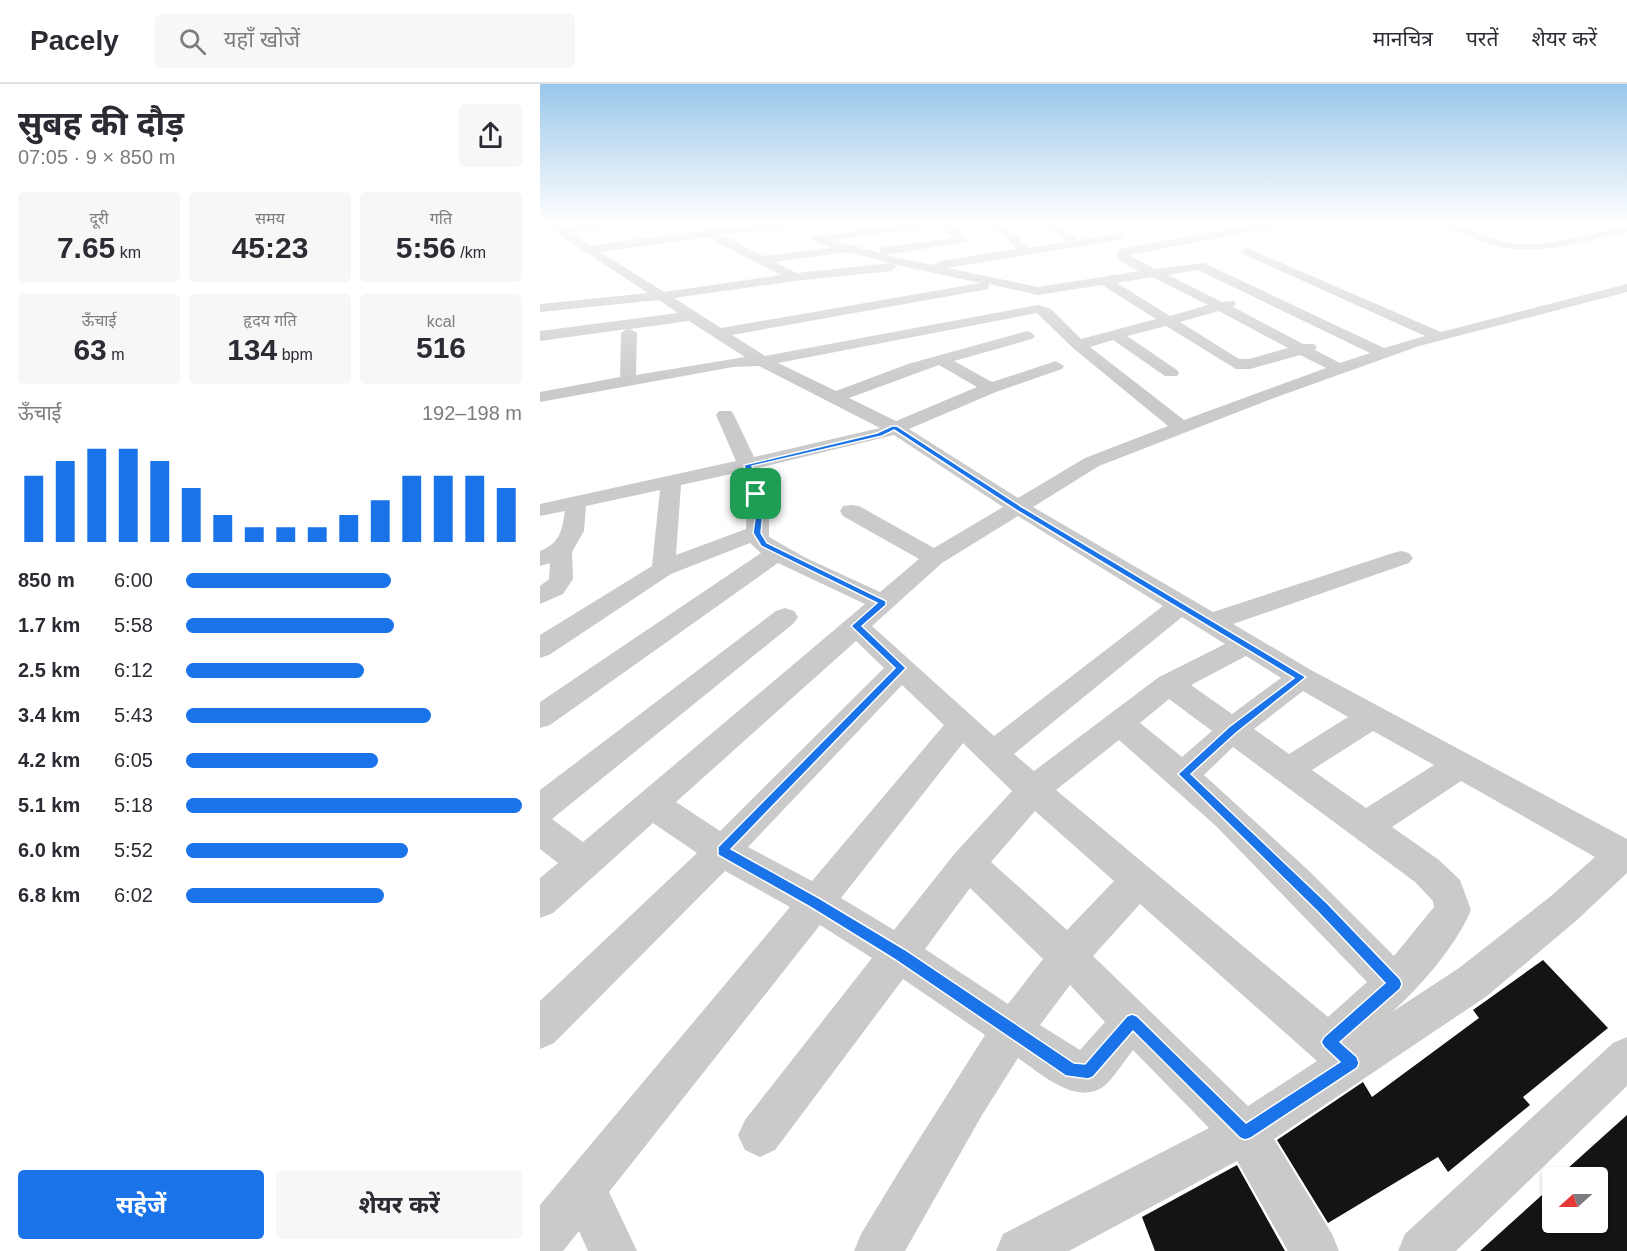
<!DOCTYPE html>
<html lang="hi">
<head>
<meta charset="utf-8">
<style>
  :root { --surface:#fff; --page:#f7f7f7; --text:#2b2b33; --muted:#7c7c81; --line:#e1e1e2; --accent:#1a73e8 }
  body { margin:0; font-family:Helvetica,"Noto Sans Devanagari",sans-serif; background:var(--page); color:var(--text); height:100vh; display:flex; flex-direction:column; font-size:22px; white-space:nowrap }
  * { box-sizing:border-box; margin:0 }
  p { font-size:20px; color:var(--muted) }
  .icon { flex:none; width:33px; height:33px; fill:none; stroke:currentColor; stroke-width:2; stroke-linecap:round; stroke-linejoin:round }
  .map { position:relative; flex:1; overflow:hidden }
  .sheet { display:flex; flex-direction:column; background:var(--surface); width:540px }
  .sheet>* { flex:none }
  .needle { width:39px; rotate:249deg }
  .buttons { position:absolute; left:1002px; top:1083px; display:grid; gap:12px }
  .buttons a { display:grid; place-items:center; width:66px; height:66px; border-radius:6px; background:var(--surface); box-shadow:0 2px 4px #0004; font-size:30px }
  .pin { position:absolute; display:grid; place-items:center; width:51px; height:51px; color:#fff; margin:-26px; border-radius:12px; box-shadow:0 3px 9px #0006 }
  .round { display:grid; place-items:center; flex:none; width:63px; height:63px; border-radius:6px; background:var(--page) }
  .summary { display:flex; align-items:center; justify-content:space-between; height:102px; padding:0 18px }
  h1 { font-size:33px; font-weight:700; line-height:45px }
  .figures { display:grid; grid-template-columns:repeat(3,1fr); gap:9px; height:102px; padding:6px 18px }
  .figures div { display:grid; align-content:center; border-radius:6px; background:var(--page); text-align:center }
  .figures b { font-size:30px; font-weight:700 }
  .figures small { font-size:16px; font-weight:400 }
  .figures p { font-size:16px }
  .chart { height:168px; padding:12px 18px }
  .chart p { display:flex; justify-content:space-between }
  .chart svg { width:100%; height:108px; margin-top:6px; stroke:var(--accent); stroke-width:6 }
  .button { display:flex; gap:12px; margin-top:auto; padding:12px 18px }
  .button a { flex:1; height:69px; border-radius:6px; background:var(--accent); color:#fff; font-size:24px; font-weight:700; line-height:69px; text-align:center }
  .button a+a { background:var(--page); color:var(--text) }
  ul { padding:0 18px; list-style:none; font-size:20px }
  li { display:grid; grid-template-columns:96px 72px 1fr; align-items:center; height:45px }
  li i { height:15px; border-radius:8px; background:var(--accent) }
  header { display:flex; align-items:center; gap:36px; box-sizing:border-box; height:84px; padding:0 30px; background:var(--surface); border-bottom:2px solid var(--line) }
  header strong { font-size:28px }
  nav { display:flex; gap:33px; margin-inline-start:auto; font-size:21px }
  .search { width:420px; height:54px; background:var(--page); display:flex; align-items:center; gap:15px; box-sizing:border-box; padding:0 21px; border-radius:6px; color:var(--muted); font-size:22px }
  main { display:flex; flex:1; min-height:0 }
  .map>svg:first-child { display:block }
</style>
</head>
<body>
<header>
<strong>Pacely</strong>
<div class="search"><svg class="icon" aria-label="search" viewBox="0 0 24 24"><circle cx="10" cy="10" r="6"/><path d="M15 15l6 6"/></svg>यहाँ खोजें</div>
<nav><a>मानचित्र</a><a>परतें</a><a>शेयर करें</a></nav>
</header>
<main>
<section class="sheet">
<div class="summary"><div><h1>सुबह की दौड़</h1><p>07:05 · 9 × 850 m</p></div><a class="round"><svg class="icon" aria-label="share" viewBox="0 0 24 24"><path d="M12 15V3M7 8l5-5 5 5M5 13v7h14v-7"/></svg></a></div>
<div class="figures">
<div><p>दूरी</p><b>7.65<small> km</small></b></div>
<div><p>समय</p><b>45:23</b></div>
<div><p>गति</p><b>5:56<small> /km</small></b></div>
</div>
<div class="figures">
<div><p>ऊँचाई</p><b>63<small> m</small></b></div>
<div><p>हृदय गति</p><b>134<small> bpm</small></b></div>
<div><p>kcal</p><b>516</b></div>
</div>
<div class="chart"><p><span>ऊँचाई</span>192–198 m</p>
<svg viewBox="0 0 160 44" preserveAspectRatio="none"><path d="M5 44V17M15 44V11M25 44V6M35 44V6M45 44V11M55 44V22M65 44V33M75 44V38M85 44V38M95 44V38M105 44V33M115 44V27M125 44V17M135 44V17M145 44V17M155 44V22"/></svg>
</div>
<ul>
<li><b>850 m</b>6:00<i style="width:61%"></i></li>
<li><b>1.7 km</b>5:58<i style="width:62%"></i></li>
<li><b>2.5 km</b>6:12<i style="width:53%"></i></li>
<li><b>3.4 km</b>5:43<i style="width:73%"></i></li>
<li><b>4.2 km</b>6:05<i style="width:57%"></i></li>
<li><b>5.1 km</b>5:18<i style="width:100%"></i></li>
<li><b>6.0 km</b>5:52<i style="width:66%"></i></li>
<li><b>6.8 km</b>6:02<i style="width:59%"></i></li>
</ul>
<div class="button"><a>सहेजें</a><a>शेयर करें</a></div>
</section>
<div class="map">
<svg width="1087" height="1167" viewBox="0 0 1087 1167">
  <rect width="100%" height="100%" fill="#fff"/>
  <g fill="#141414">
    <polygon points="1003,876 1068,944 983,1013 990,1021 908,1088 898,1073 788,1139 737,1056 823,998 832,1013 939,934 933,926"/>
    <polygon points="1087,1031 1087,1167 940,1167 1012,1102 1012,1138 1058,1138 1058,1094 1017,1094"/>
    <polygon points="697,1081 745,1167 615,1167 602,1133"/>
  </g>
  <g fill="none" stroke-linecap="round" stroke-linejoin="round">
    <g fill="#cacaca" fill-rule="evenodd">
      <path d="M0,138H13L25,145L53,138H70L69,140L33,150L52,162C88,155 125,152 162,147C198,142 235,138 272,138L267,141L182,151L223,172L292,164L273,157V153L277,152L380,138H412L427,156L425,158L345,171L393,181L399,177L476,165L451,138H462L488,164L526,158L504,138H515L538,156L580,150L586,153L580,156L407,184L498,203L600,187C590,183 583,180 576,171L582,164L730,138H752L747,141L589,171L615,185L664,179L844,264L885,252L699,168L705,164L709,165L901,248L1087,200V208L879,262L734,314L559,382L493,423L673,528L853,469L861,467L869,469L873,474L869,479L693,540L771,586L1087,755V789L1037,836L947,912L734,1055L792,1150L799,1167H748L697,1077L529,1167H456L463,1150L669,1044L593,966C584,977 574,994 563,1003C535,1022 499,988 478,974L442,1031L365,1167H314L321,1150L366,1076L445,951L363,895L235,1066L220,1073L205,1066L198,1051L205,1036L332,874L280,841L69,1108L97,1167H48L39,1147L23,1167H0V1121L250,823L185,787L14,959L0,965V917L157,769L113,739L13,829L0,834V794L18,779L0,765V706L236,527L245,524L254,527L258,533L254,539L12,735L43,758L325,520L238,479L10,641L0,644V618L221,469L210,459L131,490L9,571L0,574V551L112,482L120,406L46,422L44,447L32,468L33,495L23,510L0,520V502L9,495L10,479L0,482V467C20,459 22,447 25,427L0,432V420L196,377L176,331L179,327H191L194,331L214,373L340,344L219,282L193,283L0,318V308L80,293L81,249L87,245L0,257V247L138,229L119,216L0,228V220L108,209ZM403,141L413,154L344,163L340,164V169L293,156ZM167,153L241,191L124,208L60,168ZM307,168L351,179L257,189L235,178ZM353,180L440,199L181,244L134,214L255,197L351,187L357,183ZM658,186L830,269L800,279L775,266L777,263L774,260H763L693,223L696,220L694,217L682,218L628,191ZM612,193L668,221L630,232L577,199ZM449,200L498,211L562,201L616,235L541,255L511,225L498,221L225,272L192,251L443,206L448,205ZM679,227L748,264L709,275H699L640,238ZM497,229L533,264L628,342L545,374L478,414L369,345L456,308L522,285L524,282L516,277L452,298L414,277L492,255L495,252L492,249L487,247L368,280L296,307L238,279ZM149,237L205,273L96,291L97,249L90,245ZM626,242L696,285H710L760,271L786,284L644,336L550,263L573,256L625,292H637L639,289L637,286L587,252ZM399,281L437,303L356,337L309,314ZM354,351L463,423L394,464L319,422L311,421L303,422L300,427L303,432L379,475L340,508L266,474L229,453V417L218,384ZM200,388L207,417L206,445L136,471L141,401ZM478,432L623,522L454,652L332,542L402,479ZM642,533L685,560L619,593L494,687L474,670ZM316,557L344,584L180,747L136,718ZM706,572L741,594L692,630L651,601ZM362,601L404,641L272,797L208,763ZM763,607L808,633L749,670L714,645ZM629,615L672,647L642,673L600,639ZM833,647L894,681L826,724L772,686ZM579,656L676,742L827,898L788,933L516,706ZM423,659L472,707L416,768L354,846L301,814ZM693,663L875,798L893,817L894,823L854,872L768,786L664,691ZM921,697L1055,773L1011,812L919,884L852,928C881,902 916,862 931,826L920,796L899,776L852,743ZM495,727L574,797L527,846L451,778ZM430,804L503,875L468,920L385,865ZM600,820L777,977L708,1022L553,872ZM530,901L565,938L540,966L500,941Z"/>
      <path d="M606,138H633C627,143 612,143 606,138Z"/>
      <path d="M899,138C925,136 944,155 969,159C1007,165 1050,149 1087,142V148C1029,160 986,179 928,152C919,148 907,145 899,138Z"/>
      <polygon points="1087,953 1087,1002 916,1167 858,1167 865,1150 1073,959"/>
    </g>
  </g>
  <linearGradient id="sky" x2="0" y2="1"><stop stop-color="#99c7ea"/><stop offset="0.46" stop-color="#fff"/><stop offset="1" stop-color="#fff" stop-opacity="0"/></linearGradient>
  <rect width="1087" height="301" fill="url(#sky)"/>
  <path fill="#1a73e8" stroke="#fff" stroke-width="1.5" fill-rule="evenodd" d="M352,342H357L482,423L766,593L696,649L651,690L787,819L860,895L862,900L860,905L800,958L817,973L819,979L817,984L711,1054L705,1056L700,1054L593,947L553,993L548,995L526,992L354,875L270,823L178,771V763L355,584L311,542L337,519L221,462L213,449L216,428L204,381L337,349ZM354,346L476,426L754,594L689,643L638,690L778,828L845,899L784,953L781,958L784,963L800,978L706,1039L597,932L592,930L587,932L545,980L534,979L364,865L279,814L191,765L366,584L322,542L346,521V517L227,459L221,449L223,428L212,382L342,352Z"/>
</svg>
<div class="buttons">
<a><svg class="needle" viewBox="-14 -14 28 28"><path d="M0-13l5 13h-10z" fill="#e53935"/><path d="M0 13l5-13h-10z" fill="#7c7c81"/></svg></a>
</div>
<div class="pin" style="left:216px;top:410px;background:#1e9e55"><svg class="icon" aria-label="arrive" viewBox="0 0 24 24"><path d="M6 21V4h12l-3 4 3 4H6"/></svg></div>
</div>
</main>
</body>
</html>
